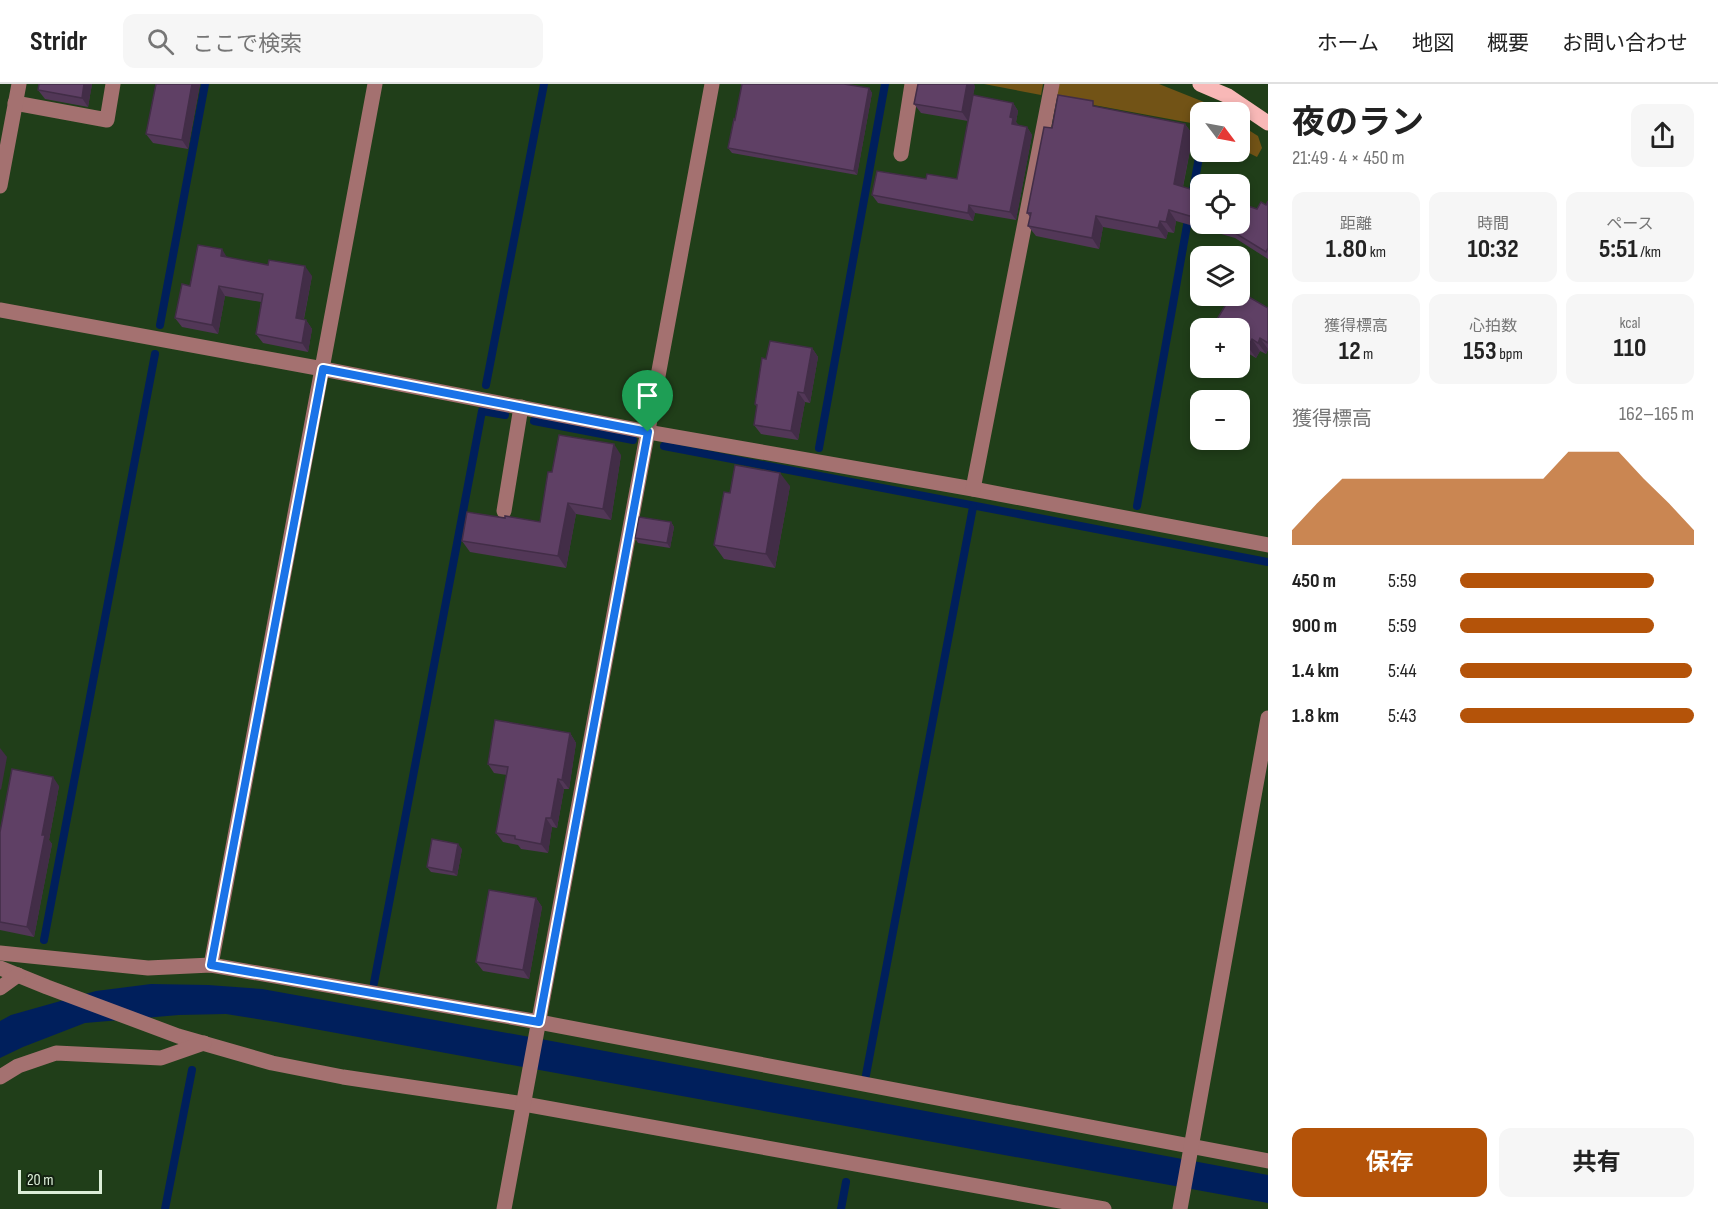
<!DOCTYPE html>
<html lang="ja">
<head>
<meta charset="utf-8">
<style>
  :root { --surface:#fff; --page:#f6f6f6; --text:#222; --muted:#767676; --line:#e0e0e0; --accent:#b45309 }
  body { margin:0; font-family:"Sofia Sans Condensed","Noto Sans JP",sans-serif; background:var(--page); color:var(--text); height:100vh; display:flex; flex-direction:column; font-size:22px; white-space:nowrap }
  * { box-sizing:border-box; margin:0 }
  p { font-size:20px; color:var(--muted) }
  .icon { flex:none; width:33px; height:33px; fill:none; stroke:currentColor; stroke-width:2; stroke-linecap:round; stroke-linejoin:round }
  .map { position:relative; flex:1; overflow:hidden }
  .details { display:flex; flex-direction:column; background:var(--surface); width:450px }
  .details>* { flex:none }
  .needle { width:39px; rotate:122deg }
  .controls { position:absolute; left:1190px; top:18px; display:grid; gap:12px }
  .controls a { display:grid; place-items:center; width:60px; height:60px; border-radius:12px; background:var(--surface); box-shadow:0 3px 9px #0003; font-size:30px }
  .scale { position:absolute; left:18px; bottom:15px; width:84px; box-sizing:border-box; padding-left:6px; border:3px solid #dceed8; border-top:0; font-size:16px; line-height:21px; white-space:nowrap; color:#dceed8; -webkit-text-stroke:4px #132111; paint-order:stroke }
  .pin { position:absolute; display:grid; place-items:center; width:51px; height:51px; color:#fff; margin:-62px -26px; border-radius:50% 50% 50% 0; rotate:-45deg; box-shadow:0 0 6px #0007 }
  .pin .icon { rotate:45deg }
  .round { display:grid; place-items:center; flex:none; width:63px; height:63px; border-radius:12px; background:var(--page) }
  .headline { display:flex; align-items:center; justify-content:space-between; height:102px; padding:0 24px }
  h1 { font-size:33px; font-weight:700; line-height:45px }
  .metrics { display:grid; grid-template-columns:repeat(3,1fr); gap:9px; height:102px; padding:6px 24px }
  .metrics div { display:grid; align-content:center; border-radius:12px; background:var(--page); text-align:center }
  .metrics b { font-size:26px; font-weight:700 }
  .metrics small { font-size:16px; font-weight:400 }
  .metrics p { font-size:16px }
  .chart { height:168px; padding:12px 24px }
  .chart p { display:flex; justify-content:space-between }
  .chart svg { width:100%; height:108px; margin-top:6px; fill:var(--accent); opacity:.7 }
  .cta { display:flex; gap:12px; margin-top:auto; padding:12px 24px }
  .cta a { flex:1; height:69px; border-radius:12px; background:var(--accent); color:#fff; font-size:24px; font-weight:700; line-height:69px; text-align:center }
  .cta a+a { background:var(--page); color:var(--text) }
  ul { padding:0 24px; list-style:none; font-size:20px }
  li { display:grid; grid-template-columns:96px 72px 1fr; align-items:center; height:45px }
  li i { height:15px; border-radius:8px; background:var(--accent) }
  header { display:flex; align-items:center; gap:36px; box-sizing:border-box; height:84px; padding:0 30px; background:var(--surface); border-bottom:2px solid var(--line) }
  header strong { font-size:28px }
  nav { display:flex; gap:33px; margin-inline-start:auto; font-size:21px }
  .search { width:420px; height:54px; background:var(--page); display:flex; align-items:center; gap:15px; box-sizing:border-box; padding:0 21px; border-radius:12px; color:var(--muted); font-size:22px }
  main { display:flex; flex:1; min-height:0 }
  .map>svg:first-child { display:block }
</style>
</head>
<body>
<header>
<strong>Stridr</strong>
<div class="search"><svg class="icon" aria-label="search" viewBox="0 0 24 24"><circle cx="10" cy="10" r="6"/><path d="M15 15l6 6"/></svg>ここで検索</div>
<nav><a>ホーム</a><a>地図</a><a>概要</a><a>お問い合わせ</a></nav>
</header>
<main>
<div class="map">
<svg width="1268" height="1125" viewBox="0 0 1268 1125">
  <rect width="100%" height="100%" fill="#203e19"/>
  <g fill="#725316">
    <polygon points="984,0 1043,0 1041,11"/>
    <polygon points="1058,0 1159,0 1204,18 1221,28 1200,28 1200,44 1191,39 1056,14"/>
    <polygon points="1239,40 1258,52 1262,64 1257,73 1239,64"/>
  </g>
  <polygon fill="#001f5c" points="151,900 208,901 262,905 530,953 1268,1091 1268,1119 276,938 226,930 179,931 85,939 23,963 0,974 0,937 11,931 96,907"/>
  <g fill="none" stroke-linecap="round" stroke-linejoin="round">
    <g stroke="#001f5c" stroke-width="8">
      <polyline points="1191,117 1200,68"/>
      <polyline points="160,241 205,0"/>
      <polyline points="486,301 544,0"/>
      <polyline points="534,337 633,356"/>
      <polyline points="664,362 1268,478"/>
      <polyline points="819,364 885,0"/>
      <polyline points="1137,422 1189,130"/>
      <polyline points="44,856 155,270"/>
      <polyline points="374,899 482,327 505,331"/>
      <polyline points="866,991 973,423"/>
      <polyline points="165,1125 192,986"/>
      <polyline points="841,1125 846,1098"/>
    </g>
    <g stroke="#a47170" stroke-width="15">
      <polyline points="15,19 107,36 113,0"/>
      <polyline points="901,70 912,0"/>
      <polyline points="0,102 19,0"/>
      <polyline points="0,226 323,285 648,348 973,405 1268,461"/>
      <polyline points="973,405 1052,0"/>
      <polyline points="504,427 521,323"/>
      <polyline points="0,869 148,884 211,881 539,938 1268,1077"/>
      <polyline points="211,881 375,0"/>
      <polyline points="0,884 47,903 178,952 272,979 343,993 524,1020 1104,1125"/>
      <polyline points="0,904 18,891"/>
      <polyline points="0,993 18,982 56,969 161,974 204,959"/>
      <polyline points="504,1125 712,0"/>
      <polyline points="1180,1125 1268,634"/>
    </g>
    <polyline stroke="#f8b8b7" stroke-width="15" points="1200,0 1228,12 1268,39"/>
  </g>
  <g fill="#523757">
    <polygon points="39,0 92,0 88,23 45,15 38,6"/>
    <polygon points="156,0 200,0 188,65 153,59 146,50"/>
    <polygon points="975,2 973,11 1013,19 1018,27 1016,38 1018,41 1027,43 1032,51 1016,136 975,129 973,137 878,119 872,111 926,95 957,95 968,37 921,29 914,20"/>
    <polygon points="869,4 872,9 857,91 732,69 728,64 735,36"/>
    <polygon points="1097,23 1185,40 1193,51 1183,103 1200,108 1200,140 1239,140 1257,125 1266,121 1268,117 1268,175 1235,154 1176,137 1174,149 1168,148 1166,155 1103,143 1099,165 1036,152 1028,142 1030,133 1027,129 1052,44"/>
    <polygon points="227,173 312,192 304,235 306,236 312,245 308,268 263,259 256,250 261,218 225,212 218,250 182,243 175,234 190,202"/>
    <polygon points="1268,224 1268,266 1266,270 1260,267 1256,274 1239,264 1239,244 1215,244 1213,242"/>
    <polygon points="812,264 818,273 810,319 805,318 798,356 761,350 754,341 757,324 755,320 766,275"/>
    <polygon points="621,371 611,436 576,430 566,484 470,468 462,457 540,438 552,388"/>
    <polygon points="790,402 775,484 724,475 714,461 730,409"/>
    <polygon points="671,438 674,443 670,464 638,459 635,454"/>
    <polygon points="570,649 576,659 569,705 564,705 557,744 552,743 548,769 521,765 518,761 503,758 496,749 507,691 494,689 488,680"/>
    <polygon points="59,702 49,756 52,760 34,853 0,846 0,748"/>
    <polygon points="462,765 457,792 431,788 427,783"/>
    <polygon points="536,814 542,823 529,895 483,887 476,878"/>
  </g>
  <g fill="#422d47">
    <polygon points="84,0 92,0 88,23 82,14"/>
    <polygon points="192,0 200,0 188,65 182,56"/>
    <polygon points="967,0 974,0 975,2 968,37 962,28"/>
    <polygon points="869,4 872,9 857,91 854,87"/>
    <polygon points="1013,19 1018,27 1016,38 1019,41 1012,40 1010,33"/>
    <polygon points="1185,40 1193,51 1181,111 1174,100"/>
    <polygon points="1027,43 1032,51 1016,136 1010,128"/>
    <polygon points="969,121 975,129 973,137 968,129"/>
    <polygon points="1169,126 1176,137 1174,149 1166,138"/>
    <polygon points="1096,132 1103,143 1099,165 1092,154"/>
    <polygon points="1160,137 1168,148 1166,155 1158,144"/>
    <polygon points="222,165 228,175 221,172"/>
    <polygon points="305,182 312,192 302,243 296,234"/>
    <polygon points="219,202 225,212 218,250 212,241"/>
    <polygon points="306,236 312,245 308,268 302,259"/>
    <polygon points="1260,254 1268,265 1266,270 1258,259"/>
    <polygon points="1252,255 1260,267 1256,274 1248,263"/>
    <polygon points="812,264 818,273 810,319 804,309"/>
    <polygon points="798,308 805,318 798,356 791,347"/>
    <polygon points="614,360 621,371 611,436 603,425"/>
    <polygon points="780,389 790,402 775,484 766,470"/>
    <polygon points="568,419 576,430 566,484 558,472"/>
    <polygon points="671,438 674,443 670,464 667,459"/>
    <polygon points="570,649 576,659 569,705 562,696"/>
    <polygon points="0,664 7,673 1,706 0,705"/>
    <polygon points="53,693 59,702 49,756 52,760 34,853 27,843 42,751"/>
    <polygon points="558,695 564,705 557,744 551,734"/>
    <polygon points="546,734 552,743 548,769 541,760"/>
    <polygon points="458,760 462,765 457,792 453,788"/>
    <polygon points="536,814 542,823 529,895 523,886"/>
  </g>
  <g fill="#5f4065" stroke="#422d47" stroke-width="1.5">
    <polygon points="39,0 84,0 82,14 38,6"/>
    <polygon points="156,0 192,0 182,56 146,50"/>
    <polygon points="742,0 844,0 869,4 854,87 728,64 734,35 735,36"/>
    <polygon points="918,0 967,0 962,28 914,20"/>
    <polygon points="973,11 1013,19 1010,33 1013,34 1012,40 1027,43 1010,128 969,121 968,129 872,111 877,87 926,95 927,90 957,95"/>
    <polygon points="1058,11 1093,17 1093,22 1185,40 1174,100 1200,108 1200,135 1169,126 1166,138 1160,137 1158,144 1096,132 1092,154 1028,142 1031,129 1027,129 1044,43 1052,44"/>
    <polygon points="1268,117 1268,164 1266,168 1227,144 1214,140 1239,140 1239,119 1257,125 1261,118 1266,121"/>
    <polygon points="198,161 222,165 221,172 268,181 269,176 305,182 296,234 306,236 302,259 256,250 263,210 219,202 212,241 175,234 182,200 190,202"/>
    <polygon points="1242,209 1268,224 1268,259 1260,254 1258,259 1252,255 1248,263 1239,257 1239,244 1218,244 1213,242 1231,212 1240,212"/>
    <polygon points="770,257 812,264 804,309 798,308 791,347 754,341 757,321 755,320 762,274 766,275"/>
    <polygon points="559,351 614,360 603,425 568,419 558,472 462,457 467,428 505,434 505,432 540,438 548,388 552,388"/>
    <polygon points="735,381 780,389 766,470 714,461 724,408 730,409"/>
    <polygon points="639,433 671,438 667,459 635,454"/>
    <polygon points="495,636 570,649 562,696 558,695 551,734 546,734 541,760 515,755 515,752 496,749 508,683 488,680"/>
    <polygon points="12,685 53,693 42,751 45,751 27,843 0,838 0,748"/>
    <polygon points="432,755 458,760 453,788 427,783"/>
    <polygon points="489,806 536,814 523,886 476,878"/>
  </g>
  <g fill="none" stroke-linecap="round" stroke-linejoin="round">
    <defs>
      <polygon id="route" points="323,285 648,348 539,938 211,881"/>
    </defs>
    <use href="#route" stroke="#fff" stroke-width="12"/>
    <use href="#route" stroke="#1a73e8" stroke-width="8"/>
  </g>
</svg>
<div class="controls">
<a><svg class="needle" viewBox="-14 -14 28 28"><path d="M0-13l5 13h-10z" fill="#e53935"/><path d="M0 13l5-13h-10z" fill="#767676"/></svg></a>
<a><svg class="icon" aria-label="locate" viewBox="0 0 24 24"><circle cx="12" cy="12" r="6"/><path d="M12 2v4M12 18v4M2 12h4M18 12h4"/></svg></a>
<a><svg class="icon" aria-label="layers" viewBox="0 0 24 24"><path d="M12 4l9 5-9 5-9-5zM3 14l9 5 9-5"/></svg></a>
<a>+</a>
<a>−</a>
</div>
<div class="scale">20 m</div>
<div class="pin" style="left:648px;top:348px;background:#1e9e55"><svg class="icon" aria-label="arrive" viewBox="0 0 24 24"><path d="M6 21V4h12l-3 4 3 4H6"/></svg></div>
</div>
<section class="details">
<div class="headline"><div><h1>夜のラン</h1><p>21:49 · 4 × 450 m</p></div><a class="round"><svg class="icon" aria-label="share" viewBox="0 0 24 24"><path d="M12 15V3M7 8l5-5 5 5M5 13v7h14v-7"/></svg></a></div>
<div class="metrics">
<div><p>距離</p><b>1.80<small> km</small></b></div>
<div><p>時間</p><b>10:32</b></div>
<div><p>ペース</p><b>5:51<small> /km</small></b></div>
</div>
<div class="metrics">
<div><p>獲得標高</p><b>12<small> m</small></b></div>
<div><p>心拍数</p><b>153<small> bpm</small></b></div>
<div><p>kcal</p><b>110</b></div>
</div>
<div class="chart"><p><span>獲得標高</span>162–165 m</p>
<svg viewBox="0 0 160 44" preserveAspectRatio="none"><path d="M0 44V38L10 27L20 17L30 17L40 17L50 17L60 17L70 17L80 17L90 17L100 17L110 6L120 6L130 6L140 17L150 27L160 38V44z"/></svg>
</div>
<ul>
<li><b>450 m</b>5:59<i style="width:83%"></i></li>
<li><b>900 m</b>5:59<i style="width:83%"></i></li>
<li><b>1.4 km</b>5:44<i style="width:99%"></i></li>
<li><b>1.8 km</b>5:43<i style="width:100%"></i></li>
</ul>
<div class="cta"><a>保存</a><a>共有</a></div>
</section>
</main>
</body>
</html>
